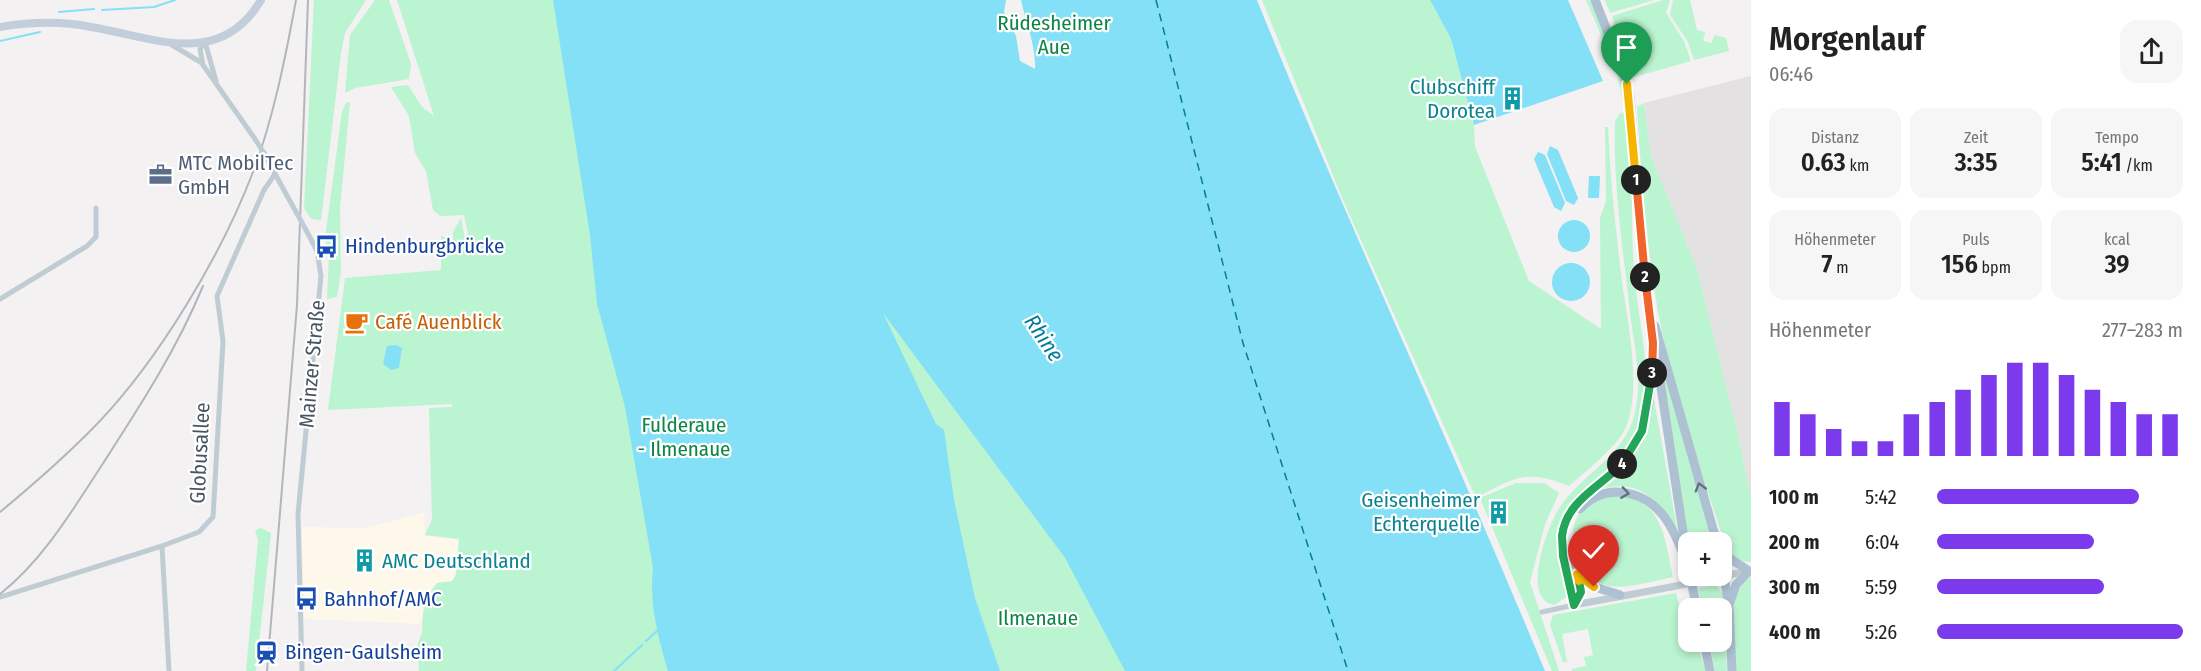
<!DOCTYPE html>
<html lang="de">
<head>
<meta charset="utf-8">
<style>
  :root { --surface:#fff; --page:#f6f6f6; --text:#222; --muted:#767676; --accent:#7c3aed }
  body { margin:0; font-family:"Fira Sans Condensed",sans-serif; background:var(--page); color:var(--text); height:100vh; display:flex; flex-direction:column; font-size:22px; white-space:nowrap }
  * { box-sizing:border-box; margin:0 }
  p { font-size:20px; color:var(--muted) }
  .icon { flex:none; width:33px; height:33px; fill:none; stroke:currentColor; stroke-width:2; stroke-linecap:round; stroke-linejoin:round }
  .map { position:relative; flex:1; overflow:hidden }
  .drawer { display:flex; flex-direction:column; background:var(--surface); width:450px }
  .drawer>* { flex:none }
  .controls { position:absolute; left:1678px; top:532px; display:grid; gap:12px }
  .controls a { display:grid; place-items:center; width:54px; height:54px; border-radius:12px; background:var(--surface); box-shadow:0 3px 9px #0003; font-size:30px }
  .pin { position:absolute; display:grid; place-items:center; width:51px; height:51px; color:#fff; margin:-62px -26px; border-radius:50% 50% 50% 0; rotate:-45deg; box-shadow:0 0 6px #0007 }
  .pin .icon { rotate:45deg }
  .km { position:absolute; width:30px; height:30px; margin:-15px; border-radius:50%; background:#222; color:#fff; font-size:16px; line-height:30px; text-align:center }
  .round { display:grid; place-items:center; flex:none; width:63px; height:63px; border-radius:18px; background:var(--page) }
  .overview { display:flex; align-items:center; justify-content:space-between; height:102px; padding:0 18px }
  h1 { font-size:33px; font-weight:600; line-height:45px }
  .figures { display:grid; grid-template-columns:repeat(3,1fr); gap:9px; height:102px; padding:6px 18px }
  .figures div { display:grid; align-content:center; border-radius:15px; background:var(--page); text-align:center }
  .figures b { font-size:26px; font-weight:600 }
  .figures small { font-size:16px; font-weight:400 }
  .figures p { font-size:16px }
  .chart { height:168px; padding:12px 18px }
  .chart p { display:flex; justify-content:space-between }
  .chart svg { width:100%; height:108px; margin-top:6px; stroke:var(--accent); stroke-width:6 }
  ul { padding:0 18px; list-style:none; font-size:20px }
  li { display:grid; grid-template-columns:96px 72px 1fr; align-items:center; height:45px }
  li i { height:15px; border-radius:8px; background:var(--accent) }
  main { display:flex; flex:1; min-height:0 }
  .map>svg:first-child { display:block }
</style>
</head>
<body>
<main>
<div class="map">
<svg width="1751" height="671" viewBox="0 0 1751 671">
  <rect width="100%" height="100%" fill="#f3f1f1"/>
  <polygon fill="#fef8ea" points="424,512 425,536 459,540 454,582 434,584 420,624 304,619 302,527 366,528"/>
  <polygon fill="#e4e1e3" points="1751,76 1751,499 1738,434 1697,269 1651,156 1644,103"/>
  <g fill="#bbf4d0">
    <polygon points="314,0 366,0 345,33 341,53 321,220 311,219 304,208"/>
    <polygon points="375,0 389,0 411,64 409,79 355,88 345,93 350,35"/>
    <polygon points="397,0 669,0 883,312 1065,558 1132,671 419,671 417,646 422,633 423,612 428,595 437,583 452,581 456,575 459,539 425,535 432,520 429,408 452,407 452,404 328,410 345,278 441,270 441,236 453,240 453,232 461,218 465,239 468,234 464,215 440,216 433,210 426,171 415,153 409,116 391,87 408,85 422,107 434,116"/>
    <path d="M1262,0H1430L1451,39L1474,125L1475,147L1529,281L1601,329L1600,218L1606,201L1605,127H1608C1610,176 1615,224 1621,273C1626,317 1643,385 1626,427C1617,447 1585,472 1569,486C1526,469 1515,477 1476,498L1343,200Z"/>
    <path d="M1586,0H1590C1603,31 1618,61 1624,94C1635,152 1630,213 1634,272C1638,324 1656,378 1638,430C1623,476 1559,487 1558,540C1557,556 1564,574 1567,589L1566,597L1555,605C1520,601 1547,528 1558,510C1579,476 1620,459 1633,420C1644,384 1634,347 1630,312C1623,249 1613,185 1615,122L1619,114L1625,112L1617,73Z"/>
    <polygon points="1605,0 1654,0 1610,13"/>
    <polygon points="1663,0 1670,0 1666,13 1684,41 1691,61 1631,78 1612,16"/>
    <polygon points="1673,0 1690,0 1697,30 1705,32 1703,41 1712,43 1714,35 1726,38 1729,51 1694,60 1688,42 1670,15"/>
    <polygon points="350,102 340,208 341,272 337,297 327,299 329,256 325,238 342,112 346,103"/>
    <path d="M1644,103L1651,156L1697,269L1738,434L1751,499V562C1740,563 1732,555 1726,547C1700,468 1672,388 1657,306C1646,240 1641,174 1637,107Z"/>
    <polygon points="1658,350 1714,543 1689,543"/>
    <path d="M1653,393L1654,399L1678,534C1659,502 1642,478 1601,489L1632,457Z"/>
    <polygon points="1516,483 1544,483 1559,493 1545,524 1530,582 1559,671 1552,671 1480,498"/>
    <path d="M1616,495C1663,498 1665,540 1673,577C1652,581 1629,589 1609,586C1570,579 1558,520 1594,500C1600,497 1610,497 1616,495Z"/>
    <polygon points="261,528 271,533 256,671 246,671 258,540 255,530"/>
    <path d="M1751,577V671H1736C1734,641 1723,597 1751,577Z"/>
    <polygon points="1716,585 1723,594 1727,671 1715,671 1709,642 1722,642 1722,609 1702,609 1698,588"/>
    <polygon points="1676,593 1685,628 1689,633 1689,642 1696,642 1706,671 1572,671 1572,669 1586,666 1584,657 1593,655 1588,629 1562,634 1567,662 1563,662 1550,625 1553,615"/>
  </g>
  <g fill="#84e0f6">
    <path d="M553,0H1006L1004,12L1016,36L1020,61L1035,69C1036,46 1026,23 1021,0H1257C1348,225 1452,446 1545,671H1125L1065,558L883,313L936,424L944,430L954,500L975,598L1000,671H668C658,637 649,604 653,568L625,407L597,304L590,235Z"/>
    <polygon points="1430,0 1568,0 1603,81 1474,125 1451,39"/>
    <polygon points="1550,146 1558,150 1578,198 1574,205 1566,201 1547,154"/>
    <polygon points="1538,152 1545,155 1565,203 1561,211 1554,207 1534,159"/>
    <polygon points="1589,176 1600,176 1599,198 1588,198"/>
    <circle cx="1574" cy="236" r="16"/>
    <circle cx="1571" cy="282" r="19"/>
    <polygon points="396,345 402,348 399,368 391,370 383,364 387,346"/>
  </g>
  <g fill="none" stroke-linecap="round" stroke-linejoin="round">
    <g stroke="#84e0f6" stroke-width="2">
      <polyline points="102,10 154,7 175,0"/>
      <polyline points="59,12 94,9"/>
      <polyline points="0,41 40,32"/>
      <polyline points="646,641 657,631"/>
      <polyline points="614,671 642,645"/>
    </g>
    <polyline stroke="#037c98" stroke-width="1.5" stroke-dasharray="8 6" stroke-linecap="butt" points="1156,0 1243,343 1348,671"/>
    <g stroke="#c0ccd4" stroke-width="5">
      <polyline points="205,42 200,49 203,65 255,139"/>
      <polyline points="205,42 216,81"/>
      <polyline points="172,45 202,63"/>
      <polyline points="264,153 280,183"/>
      <polyline points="0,299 87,246 96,237 96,208"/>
      <polyline points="162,546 169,671"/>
      <polyline points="0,597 162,546 199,532 213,517 223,341 217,296 264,190 275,174"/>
      <polyline points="1542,612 1574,605"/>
      <polyline points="302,671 298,514 321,276 317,251 306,230"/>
    </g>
    <g stroke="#c0ccd4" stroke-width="7">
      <polyline points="1715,578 1748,571"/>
      <polyline points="1574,605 1671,587"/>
    </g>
    <path stroke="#c2cedb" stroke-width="8" d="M0,27C30,22 61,21 91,27C152,37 220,70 261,0"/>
    <g stroke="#aec1d2" stroke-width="9">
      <polyline points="1595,0 1623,71 1630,96 1646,289 1689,571"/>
      <polyline points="1655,326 1717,543"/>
      <path d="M1580,509C1603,483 1641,489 1662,514C1671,524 1677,539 1682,551"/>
      <path d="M1567,552C1571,570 1590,588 1574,605"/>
      <polyline points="1722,553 1749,571 1736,585 1730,602"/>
      <polyline points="1722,564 1729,606 1732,671"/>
      <polyline points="1577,575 1595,587 1620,595"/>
      <polyline points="1690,576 1697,609"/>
      <path d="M1574,605C1569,582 1558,556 1562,533C1567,498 1604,485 1624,462C1647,435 1651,399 1652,366"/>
      <polyline points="1704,642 1710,671"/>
    </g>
    <g stroke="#b2b6bc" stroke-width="2">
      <path d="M0,512C34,484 67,455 98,423C159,359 221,256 253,172C273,120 286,55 296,0"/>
      <path d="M0,594C43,560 72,511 102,465C140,406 176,351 203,286"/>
      <polyline points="267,671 297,305 308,0"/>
    </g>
    <g stroke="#c0ccd4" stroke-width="5">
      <polyline points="255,139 264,153"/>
      <polyline points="280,183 306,230"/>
    </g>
    <polyline stroke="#c0ccd4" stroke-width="7" points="1671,587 1715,578"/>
  </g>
  <defs><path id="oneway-chevron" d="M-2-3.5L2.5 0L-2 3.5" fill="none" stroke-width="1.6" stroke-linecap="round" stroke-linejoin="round" transform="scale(1.5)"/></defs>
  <g stroke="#60707d">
    <use href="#oneway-chevron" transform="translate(1700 487) rotate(-106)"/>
    <use href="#oneway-chevron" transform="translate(1625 493) rotate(8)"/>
  </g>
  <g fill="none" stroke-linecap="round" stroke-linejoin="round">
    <defs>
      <polyline id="split-1" points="1627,84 1636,180"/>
      <polyline id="split-2" points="1636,180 1645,277"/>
      <polyline id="split-3" points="1645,277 1653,343 1652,373"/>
      <polyline id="split-4" points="1622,464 1642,431 1652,373"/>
      <path id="split-5" d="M1562,536C1566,501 1600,487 1622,464"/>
      <polyline id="split-6" points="1562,536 1563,556 1574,605 1581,592 1579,581"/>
      <polyline id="split-7" points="1579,581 1577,574 1594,587"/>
    </defs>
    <use href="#split-1" stroke="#fff" stroke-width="12"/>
    <use href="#split-2" stroke="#fff" stroke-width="12"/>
    <use href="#split-3" stroke="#fff" stroke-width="12"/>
    <use href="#split-4" stroke="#fff" stroke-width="12"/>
    <use href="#split-5" stroke="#fff" stroke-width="12"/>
    <use href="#split-6" stroke="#fff" stroke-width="12"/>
    <use href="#split-7" stroke="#fff" stroke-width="12"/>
    <use href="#split-1" stroke="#f5b400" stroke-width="8"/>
    <use href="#split-2" stroke="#f0652b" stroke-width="8"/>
    <use href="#split-3" stroke="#f0652b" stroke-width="8"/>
    <use href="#split-4" stroke="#22a559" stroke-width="8"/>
    <use href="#split-5" stroke="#22a559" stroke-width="8"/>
    <use href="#split-6" stroke="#22a559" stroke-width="8"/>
    <use href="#split-7" stroke="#f5b400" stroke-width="8"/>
  </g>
  <defs>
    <symbol id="building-bare" viewBox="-9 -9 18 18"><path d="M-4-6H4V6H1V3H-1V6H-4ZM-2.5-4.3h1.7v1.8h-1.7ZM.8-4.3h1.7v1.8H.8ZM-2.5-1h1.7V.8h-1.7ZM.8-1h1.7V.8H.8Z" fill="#0f9aa8" stroke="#fff" stroke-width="2.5" paint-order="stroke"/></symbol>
    <symbol id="office-bare" viewBox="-9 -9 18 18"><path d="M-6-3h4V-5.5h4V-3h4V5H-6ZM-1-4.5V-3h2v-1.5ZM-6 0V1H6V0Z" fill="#5c6f8a" stroke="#fff" stroke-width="2.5" paint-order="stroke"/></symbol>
    <symbol id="bus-bare" viewBox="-9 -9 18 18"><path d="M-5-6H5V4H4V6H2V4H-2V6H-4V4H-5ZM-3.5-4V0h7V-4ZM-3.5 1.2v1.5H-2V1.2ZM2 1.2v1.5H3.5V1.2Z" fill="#1a4fb4" stroke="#fff" stroke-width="2.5" paint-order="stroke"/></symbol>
    <symbol id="cafe-bare" viewBox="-9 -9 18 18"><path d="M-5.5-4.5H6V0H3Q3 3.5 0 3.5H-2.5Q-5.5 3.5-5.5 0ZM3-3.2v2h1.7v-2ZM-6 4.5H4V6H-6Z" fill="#e8710a" stroke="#fff" stroke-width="2.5" paint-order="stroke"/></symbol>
    <symbol id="station-bare" viewBox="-9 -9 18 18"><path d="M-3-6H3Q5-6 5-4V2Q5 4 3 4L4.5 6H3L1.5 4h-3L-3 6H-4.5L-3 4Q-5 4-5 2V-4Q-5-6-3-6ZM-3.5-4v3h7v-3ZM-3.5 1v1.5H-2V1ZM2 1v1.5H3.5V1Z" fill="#1a4fb4" stroke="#fff" stroke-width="2.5" paint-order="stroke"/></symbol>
  </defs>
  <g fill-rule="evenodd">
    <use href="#building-bare" x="1496" y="82" width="33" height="33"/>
    <use href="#office-bare" x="144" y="158" width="33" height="33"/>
    <use href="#bus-bare" x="310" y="230" width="33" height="33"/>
    <use href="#cafe-bare" x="340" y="306" width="33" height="33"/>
    <use href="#building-bare" x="1482" y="496" width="33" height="33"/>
    <use href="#building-bare" x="348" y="544" width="33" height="33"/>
    <use href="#bus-bare" x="290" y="582" width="33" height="33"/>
    <use href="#station-bare" x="250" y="636" width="33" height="33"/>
  </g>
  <g text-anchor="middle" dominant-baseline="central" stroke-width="4.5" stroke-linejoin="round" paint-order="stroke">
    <g font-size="21" fill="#0d8647" stroke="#fff">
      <text x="1054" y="23">Rüdesheimer<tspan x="1054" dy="24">Aue</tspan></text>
      <text x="684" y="425">Fulderaue<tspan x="684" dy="24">- Ilmenaue</tspan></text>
      <text x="1038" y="618">Ilmenaue</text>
    </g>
    <g font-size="21" fill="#0d838f" stroke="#fff" text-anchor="end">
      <text x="1495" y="87">Clubschiff<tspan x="1495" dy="24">Dorotea</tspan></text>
      <text x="1480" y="500">Geisenheimer<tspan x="1480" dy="24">Echterquelle</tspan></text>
      <text x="382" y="561" text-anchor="start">AMC Deutschland</text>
    </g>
    <g font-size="21" fill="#4e5e75" stroke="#fff" text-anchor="start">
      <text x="178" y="163">MTC MobilTec<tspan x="178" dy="24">GmbH</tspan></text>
    </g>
    <g font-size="21" fill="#164399" stroke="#fff" text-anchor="start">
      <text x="345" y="246">Hindenburgbrücke</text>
      <text x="324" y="599">Bahnhof/AMC</text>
      <text x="285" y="652">Bingen-Gaulsheim</text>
    </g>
    <g font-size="21" fill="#c56008" stroke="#fff" text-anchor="start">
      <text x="375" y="322">Café Auenblick</text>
    </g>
    <g font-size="21" fill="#465561" stroke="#fff">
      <text transform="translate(312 364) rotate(-85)">Mainzer Straße</text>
      <text transform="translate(200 453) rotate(-87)">Globusallee</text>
    </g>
    <g font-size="22" font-style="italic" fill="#037c98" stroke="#fff">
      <text transform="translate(1044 338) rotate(56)">Rhine</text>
    </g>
  </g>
</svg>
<div class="controls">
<a>+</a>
<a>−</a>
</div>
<div class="pin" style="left:1627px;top:84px;background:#1e9e55"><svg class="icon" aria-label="arrive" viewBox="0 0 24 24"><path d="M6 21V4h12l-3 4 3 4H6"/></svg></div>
<div class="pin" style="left:1594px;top:587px;background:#d93025"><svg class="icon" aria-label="check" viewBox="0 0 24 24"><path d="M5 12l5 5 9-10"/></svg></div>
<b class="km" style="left:1636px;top:180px">1</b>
<b class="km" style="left:1645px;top:277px">2</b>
<b class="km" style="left:1652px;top:373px">3</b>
<b class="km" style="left:1622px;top:464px">4</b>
</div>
<section class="drawer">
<div class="overview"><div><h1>Morgenlauf</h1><p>06:46</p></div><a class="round"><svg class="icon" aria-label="share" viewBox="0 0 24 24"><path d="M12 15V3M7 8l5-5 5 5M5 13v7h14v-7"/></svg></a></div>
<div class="figures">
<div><p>Distanz</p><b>0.63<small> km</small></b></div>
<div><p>Zeit</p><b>3:35</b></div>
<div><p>Tempo</p><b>5:41<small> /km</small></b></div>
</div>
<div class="figures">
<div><p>Höhenmeter</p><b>7<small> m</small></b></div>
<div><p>Puls</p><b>156<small> bpm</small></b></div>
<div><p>kcal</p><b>39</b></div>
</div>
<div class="chart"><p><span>Höhenmeter</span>277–283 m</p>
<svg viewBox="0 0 160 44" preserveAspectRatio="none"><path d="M5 44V22M15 44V27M25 44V33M35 44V38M45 44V38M55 44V27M65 44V22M75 44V17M85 44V11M95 44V6M105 44V6M115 44V11M125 44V17M135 44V22M145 44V27M155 44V27"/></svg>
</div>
<ul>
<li><b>100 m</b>5:42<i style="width:82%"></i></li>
<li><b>200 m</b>6:04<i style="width:64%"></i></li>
<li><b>300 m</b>5:59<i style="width:68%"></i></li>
<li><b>400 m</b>5:26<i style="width:100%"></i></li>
</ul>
</section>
</main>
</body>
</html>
